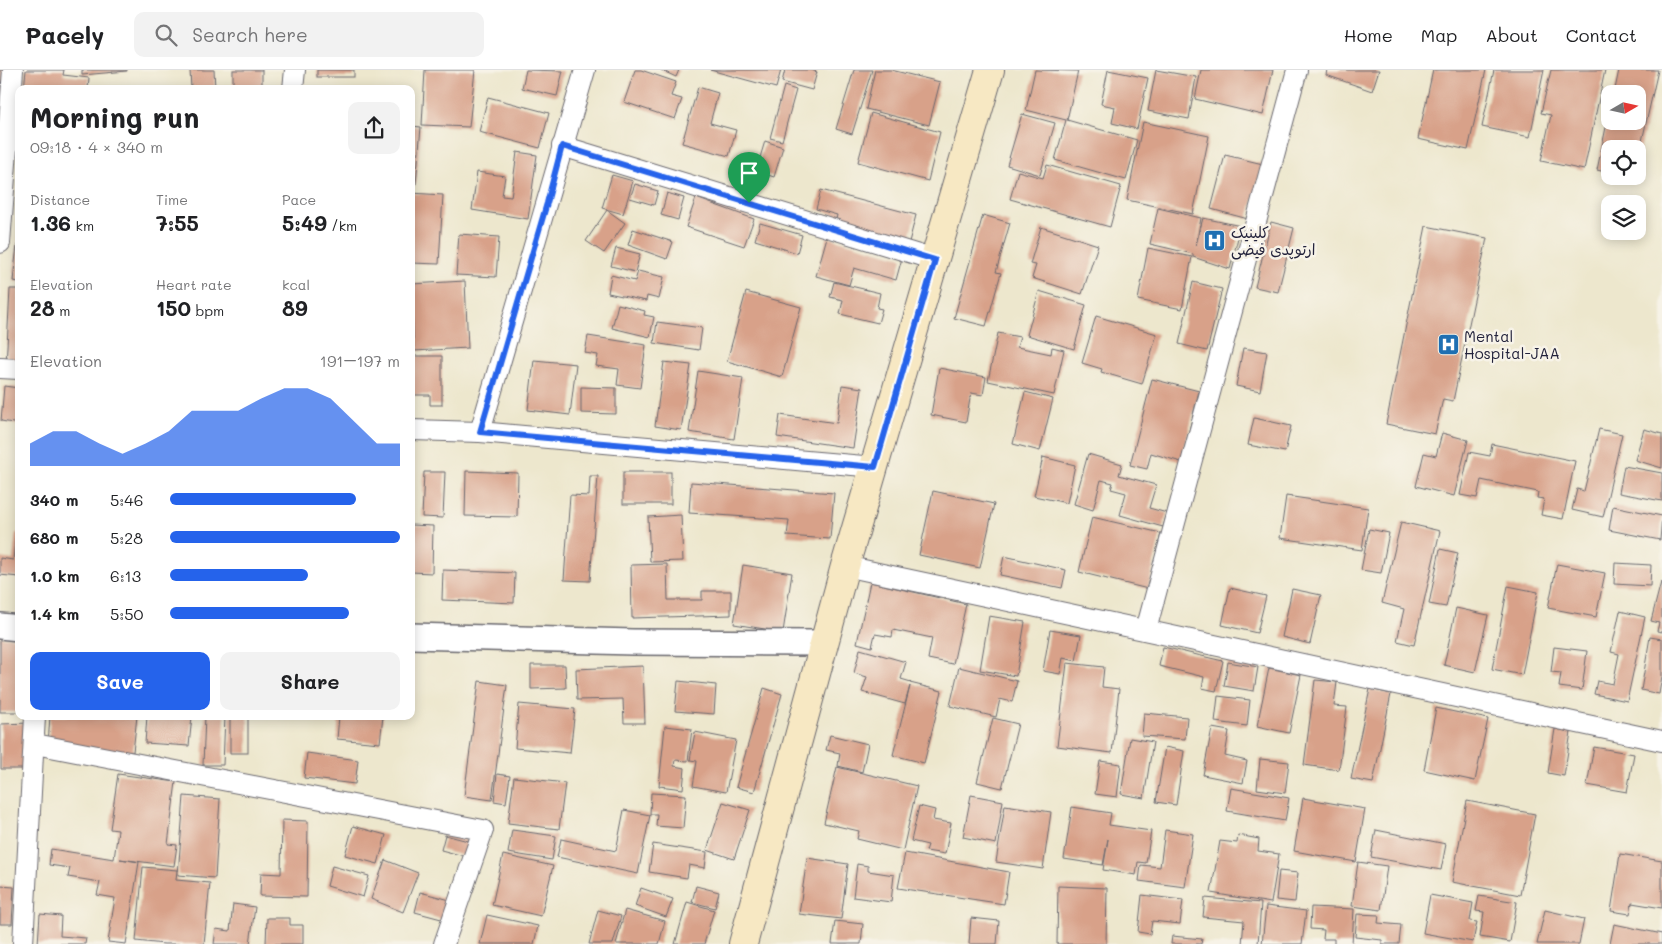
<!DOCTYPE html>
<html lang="en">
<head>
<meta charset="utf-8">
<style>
  :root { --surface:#fff; --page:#f2f2f2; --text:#202124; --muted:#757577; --line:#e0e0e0; --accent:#2563eb }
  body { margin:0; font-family:Mali,"Playpen Sans Arabic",sans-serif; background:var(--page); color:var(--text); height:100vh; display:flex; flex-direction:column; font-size:19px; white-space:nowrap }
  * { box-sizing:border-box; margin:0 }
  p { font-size:16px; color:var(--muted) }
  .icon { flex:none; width:28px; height:28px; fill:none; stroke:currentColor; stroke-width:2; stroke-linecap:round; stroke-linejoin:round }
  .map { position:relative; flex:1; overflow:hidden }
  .drawer { position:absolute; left:15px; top:15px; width:400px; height:635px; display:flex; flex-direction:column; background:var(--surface); border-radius:10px; box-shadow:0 2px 12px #0003 }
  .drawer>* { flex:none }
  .needle { width:32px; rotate:81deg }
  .fabs { position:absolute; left:1601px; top:15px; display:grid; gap:10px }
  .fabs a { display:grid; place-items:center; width:45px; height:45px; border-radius:10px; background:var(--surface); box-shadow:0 2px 12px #0003; font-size:25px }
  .pin { position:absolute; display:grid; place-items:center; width:42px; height:42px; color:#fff; margin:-51px -21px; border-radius:50% 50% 50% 0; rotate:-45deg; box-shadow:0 0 5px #0007 }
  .pin .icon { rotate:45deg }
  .round { display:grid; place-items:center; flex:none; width:52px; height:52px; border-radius:10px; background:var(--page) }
  .headline { display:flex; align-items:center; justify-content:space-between; height:85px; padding:0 15px }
  h1 { font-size:28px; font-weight:800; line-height:38px }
  .stats { display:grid; grid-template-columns:repeat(3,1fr); gap:8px; height:85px; padding:5px 15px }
  .stats div { display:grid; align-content:center }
  .stats b { font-size:21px; font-weight:800 }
  .stats small { font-size:14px; font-weight:400 }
  .stats p { font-size:14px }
  .chart { height:140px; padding:10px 15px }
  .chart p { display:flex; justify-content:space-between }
  .chart svg { width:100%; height:90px; margin-top:5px; fill:var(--accent); opacity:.7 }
  .primary-button { display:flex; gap:10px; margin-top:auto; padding:10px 15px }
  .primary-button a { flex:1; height:58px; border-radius:10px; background:var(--accent); color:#fff; font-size:20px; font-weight:800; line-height:58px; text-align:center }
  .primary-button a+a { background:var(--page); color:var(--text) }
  ul { padding:0 15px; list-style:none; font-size:16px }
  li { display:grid; grid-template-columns:80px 60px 1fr; align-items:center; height:38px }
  li i { height:12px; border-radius:6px; background:var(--accent) }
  header { display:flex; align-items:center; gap:30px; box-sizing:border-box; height:70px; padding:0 25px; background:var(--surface); border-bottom:1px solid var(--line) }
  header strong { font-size:24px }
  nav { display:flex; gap:28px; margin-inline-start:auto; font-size:18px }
  .search { width:350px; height:45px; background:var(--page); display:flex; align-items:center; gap:12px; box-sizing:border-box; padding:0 18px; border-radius:10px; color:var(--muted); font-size:19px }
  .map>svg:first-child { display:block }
</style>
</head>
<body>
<header>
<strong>Pacely</strong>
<div class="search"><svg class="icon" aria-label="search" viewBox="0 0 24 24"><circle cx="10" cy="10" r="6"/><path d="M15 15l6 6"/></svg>Search here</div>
<nav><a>Home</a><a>Map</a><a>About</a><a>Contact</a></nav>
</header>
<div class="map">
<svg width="1662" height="874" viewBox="0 0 1662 874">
  <rect width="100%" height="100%" fill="#f7f3e8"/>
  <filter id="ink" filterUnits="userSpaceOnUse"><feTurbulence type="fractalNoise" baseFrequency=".02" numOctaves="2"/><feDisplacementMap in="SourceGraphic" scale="10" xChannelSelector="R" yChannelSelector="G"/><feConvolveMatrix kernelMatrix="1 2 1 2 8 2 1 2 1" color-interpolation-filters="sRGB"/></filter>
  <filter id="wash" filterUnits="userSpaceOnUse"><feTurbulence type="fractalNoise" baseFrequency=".0096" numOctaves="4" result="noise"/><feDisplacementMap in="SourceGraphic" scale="20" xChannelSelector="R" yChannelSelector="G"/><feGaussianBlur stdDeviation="1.12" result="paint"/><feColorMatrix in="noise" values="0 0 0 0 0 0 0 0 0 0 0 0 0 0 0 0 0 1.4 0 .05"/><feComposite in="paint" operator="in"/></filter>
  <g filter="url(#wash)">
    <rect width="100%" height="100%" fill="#ede7cd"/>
    <g id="blocks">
      <g fill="#d8a189">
        <polygon points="0,0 4,0 1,35 0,35"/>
        <polygon points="26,0 64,0 63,5 89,8 88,19 24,19"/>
        <polygon points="82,0 127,0 127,1 82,5"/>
        <polygon points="190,0 214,0 215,18 191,19"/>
        <rect x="233" y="0" width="29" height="17"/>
        <rect x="317" y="0" width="37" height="7"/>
        <polygon points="425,0 475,0 469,57 422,55"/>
        <polygon points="526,0 563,1 557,26 522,18"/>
        <polygon points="635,0 641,0 676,12 671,26 682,29 675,49 624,32"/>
        <polygon points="661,0 679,0 676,7"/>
        <polygon points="710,0 781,0 776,18"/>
        <polygon points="785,0 811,0 817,2 812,20 782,12"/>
        <polygon points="854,0 872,0 852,64 836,59"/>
        <polygon points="875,0 891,0 940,12 929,55 866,39"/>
        <polygon points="1035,0 1078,1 1067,50 1137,70 1126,110 1055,90 1066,50 1026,40"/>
        <polygon points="1108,0 1148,8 1137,59 1112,53 1115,37 1101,34"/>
        <polygon points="1156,0 1196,7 1189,49 1148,41"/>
        <polygon points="1201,0 1273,0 1263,45 1195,29"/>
        <polygon points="1327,0 1379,0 1372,21 1326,5"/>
        <polygon points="1433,0 1486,0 1468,80 1418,69"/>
        <polygon points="1494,0 1544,0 1530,67 1482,57"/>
        <polygon points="1551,0 1605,0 1584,100 1541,91 1551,45 1541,43"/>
        <polygon points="1619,0 1658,0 1638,89 1638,79 1610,79 1610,103 1597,100 1609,43 1610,51 1638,51 1638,24 1614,24"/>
        <polygon points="784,16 796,20 782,71 770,68"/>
        <polygon points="698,17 718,23 710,53 736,60 729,86 682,73"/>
        <polygon points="488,27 549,43 540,78 479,62"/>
        <polygon points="871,43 940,62 928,111 858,92"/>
        <polygon points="1022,44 1055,53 1040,105 1007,95"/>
        <polygon points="1143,52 1209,66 1193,144 1127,130"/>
        <polygon points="411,56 421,57 416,114 411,113"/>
        <polygon points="765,71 783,77 774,107 756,101"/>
        <polygon points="517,82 537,85 528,149 472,140 477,102 505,106 502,126 511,127"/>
        <polygon points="1225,85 1263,94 1248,149 1211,139"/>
        <polygon points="1047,95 1121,116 1110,157 1010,129 1018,101 1043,108"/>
        <polygon points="612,105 633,111 623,144 602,138"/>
        <polygon points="635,114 658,121 654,135 630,128"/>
        <polygon points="821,120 916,145 908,176 834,157 837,145 816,139"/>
        <polygon points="411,123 443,125 439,194 411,193"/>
        <polygon points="667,123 684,128 678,150 661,145"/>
        <polygon points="696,128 754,149 744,176 686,157"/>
        <polygon points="1158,138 1201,148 1196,175 1203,148 1241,156 1230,199 1193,187 1193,184 1150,174"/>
        <polygon points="607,140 625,153 604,183 586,171"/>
        <polygon points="983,145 1010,153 996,202 1001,203 986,256 954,248"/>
        <polygon points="1271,152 1294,158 1278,222 1255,217"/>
        <polygon points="760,153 802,165 797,183 755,170"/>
        <polygon points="1426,156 1487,168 1453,331 1443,329 1435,364 1386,354"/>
        <polygon points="1041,157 1098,175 1082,224 1032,208 1036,195 1030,194"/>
        <polygon points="633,159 673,172 667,189 628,175"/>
        <polygon points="459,164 499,167 496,207 456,205"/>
        <polygon points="827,167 902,188 896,210 854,198 849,215 816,206"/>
        <polygon points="17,175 19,176 19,212 13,211"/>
        <polygon points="616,178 640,184 635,202 611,196"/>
        <polygon points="1148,178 1192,187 1182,239 1138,230"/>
        <polygon points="638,201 664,207 659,229 647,226 646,231 608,223 611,205 635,211"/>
        <polygon points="465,211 468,278 414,281 411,214"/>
        <polygon points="834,212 880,223 877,238 882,239 878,253 840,244 843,230 830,227"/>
        <polygon points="1193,212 1222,219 1207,281 1179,274"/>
        <polygon points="10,219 19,219 19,296 6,296"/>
        <polygon points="1039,221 1086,235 1074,279 1027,265"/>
        <polygon points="746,222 801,237 782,307 727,291"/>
        <polygon points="618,234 645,241 644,245 654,247 650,267 612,258"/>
        <polygon points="1096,246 1157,264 1142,314 1101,302 1102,299 1082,293"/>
        <polygon points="657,252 702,258 699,280 654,273"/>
        <polygon points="998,263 1020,267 1017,277 1051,284 1052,277 1064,280 1054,325 988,311"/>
        <polygon points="588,266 646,275 640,318 617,315 619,299 596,296 598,285 585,283"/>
        <polygon points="1243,278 1267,282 1260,321 1236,316"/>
        <polygon points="411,286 442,286 442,335 430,335 430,325 411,325"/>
        <polygon points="534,290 576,294 570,345 528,340"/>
        <polygon points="664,292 691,295 681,360 655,356"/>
        <polygon points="939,298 986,307 983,325 971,323 966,352 931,345"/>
        <polygon points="698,301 743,308 734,369 689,362"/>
        <polygon points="1152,309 1199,321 1181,392 1151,383 1147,399 1130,395"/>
        <polygon points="842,315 862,318 853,378 777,367 780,345 837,353"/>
        <polygon points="4,316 19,318 19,354 1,351"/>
        <polygon points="581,317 616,318 616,344 581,343"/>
        <polygon points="1025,322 1053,329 1040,381 1013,374"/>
        <polygon points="1254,348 1291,356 1285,382 1248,375"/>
        <polygon points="1599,359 1622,364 1603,447 1572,440 1577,419 1584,421"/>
        <polygon points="1644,359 1662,364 1662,398 1635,390"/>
        <polygon points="1442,363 1468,370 1454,426 1416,416 1424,383 1436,386"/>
        <polygon points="1492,374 1575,391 1563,449 1541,445 1544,429 1537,428 1538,422 1481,410 1477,428 1460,425 1469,382 1490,386"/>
        <polygon points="1088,384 1122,394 1119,405 1156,415 1149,438 1167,443 1163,457 1120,445 1126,423 1111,419 1113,413 1101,410 1093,440 1074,434"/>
        <polygon points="1043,387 1075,395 1067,433 1034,426"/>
        <polygon points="1624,396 1662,403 1662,431 1619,423"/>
        <polygon points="466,401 518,403 517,447 465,446"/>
        <polygon points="424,402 445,402 443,448 422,447"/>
        <rect x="623" y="402" width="48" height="32"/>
        <polygon points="590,406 598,406 590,511 564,510 570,425 589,426"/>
        <polygon points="691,412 834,423 830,469 787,466 789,450 689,443"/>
        <polygon points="933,421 994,434 980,498 919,485"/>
        <polygon points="1286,426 1368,438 1362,480 1280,468"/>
        <polygon points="1613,436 1662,446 1660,470 1609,460"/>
        <polygon points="681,445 683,491 650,492 648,447"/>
        <polygon points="1092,447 1161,463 1148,519 1079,502"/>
        <polygon points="1401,452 1440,461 1414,575 1397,571 1404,539 1382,533"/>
        <polygon points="411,455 433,456 432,503 411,502"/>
        <polygon points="1369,459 1389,463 1381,503 1361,500"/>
        <polygon points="16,463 19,463 19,507 0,505 0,488 13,490"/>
        <polygon points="1440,479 1458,483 1446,537 1429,534"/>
        <polygon points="1004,486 1066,500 1062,518 1000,505"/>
        <polygon points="1615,493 1651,495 1650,516 1614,514"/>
        <polygon points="667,494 668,530 702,530 702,521 731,521 731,545 632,548 631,495"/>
        <polygon points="1557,494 1605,503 1596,547 1548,538"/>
        <polygon points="743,495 792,503 783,562 734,554"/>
        <polygon points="443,500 515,503 514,533 442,530"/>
        <polygon points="870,512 966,534 953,594 928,589 932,568 893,560 892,567 875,564 872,577 857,573"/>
        <polygon points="1661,512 1662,512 1662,562 1657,561 1659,553 1651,551"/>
        <polygon points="1508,516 1538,522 1522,605 1492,599"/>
        <polygon points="1230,518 1266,526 1257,563 1222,555"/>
        <polygon points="1292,519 1321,525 1310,574 1282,567"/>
        <polygon points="1456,538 1488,545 1475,602 1444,595"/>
        <polygon points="1620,541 1645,547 1627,631 1594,624 1597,611 1613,614 1619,584 1611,582"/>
        <polygon points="989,546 1025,552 1016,606 980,600"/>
        <polygon points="1050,560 1081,565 1076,591 1063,588 1060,604 1043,601"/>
        <polygon points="0,567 19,568 19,642 0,642"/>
        <polygon points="1650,567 1662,569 1662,606 1659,624 1641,620"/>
        <polygon points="1163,577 1223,591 1216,621 1202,618 1204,607 1159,596"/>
        <polygon points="1554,577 1587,581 1582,620 1559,617 1561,603 1551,602"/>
        <polygon points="860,579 906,592 901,609 911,612 910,613 942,621 924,693 893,685 910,616 905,634 862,622 867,607 854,603"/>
        <polygon points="1228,592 1258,597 1254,621 1224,616"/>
        <polygon points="1067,593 1104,597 1102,617 1119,619 1112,683 1057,676"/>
        <polygon points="531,595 565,595 566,618 531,619"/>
        <polygon points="643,596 645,653 624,653 623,629 577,630 576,599"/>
        <polygon points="959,597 1017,611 1012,632 1000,629 996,647 950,636"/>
        <polygon points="1269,598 1301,605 1289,663 1257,656"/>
        <polygon points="1315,610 1337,612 1334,636 1347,637 1339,700 1304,695"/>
        <polygon points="479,611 507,615 492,730 464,726"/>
        <polygon points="678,611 716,615 714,644 675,641"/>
        <polygon points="764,618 782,624 754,722 736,717"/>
        <polygon points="1370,619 1391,624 1373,713 1351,709"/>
        <polygon points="1218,626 1250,630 1247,656 1215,652"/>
        <polygon points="519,634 575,639 570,683 515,678"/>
        <polygon points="1436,638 1488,649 1475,711 1424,700"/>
        <polygon points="1144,643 1187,647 1185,669 1142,666"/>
        <polygon points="50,646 137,646 133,682 48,674"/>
        <polygon points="147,646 192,646 189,676 145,673"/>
        <polygon points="205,646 225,646 223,695 203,695"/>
        <rect x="230" y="646" width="18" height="37"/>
        <polygon points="339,646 383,646 380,673 337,669"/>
        <polygon points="993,648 1018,654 1002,718 977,712"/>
        <polygon points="29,653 29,699 1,699 1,654"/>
        <polygon points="665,656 692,659 688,691 675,690 674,696 685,698 683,719 659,716"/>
        <polygon points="1212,658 1229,661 1225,686 1247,691 1243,713 1203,705"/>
        <polygon points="1555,659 1571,662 1564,706 1548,703"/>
        <polygon points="695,662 736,670 726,722 693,716 697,691 690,690"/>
        <polygon points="830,665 868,674 862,702 838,696 840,683 826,680"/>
        <polygon points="1130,668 1153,672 1144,728 1121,724"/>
        <polygon points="1165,677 1184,681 1176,735 1156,732"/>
        <polygon points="1594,677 1634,684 1627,722 1587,715"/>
        <polygon points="307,683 358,690 355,714 304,708"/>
        <polygon points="1260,689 1289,692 1285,723 1257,719"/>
        <polygon points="1100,691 1121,694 1117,727 1095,724"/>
        <polygon points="837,697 917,716 903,780 857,769 859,761 824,753"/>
        <polygon points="118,704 176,712 168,774 177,775 174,796 120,789 139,792 126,874 108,872 115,828 97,825 100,812 68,807 70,798 49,795 51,779 114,789 118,760 110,759"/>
        <polygon points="497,704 510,706 506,733 494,731"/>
        <polygon points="514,707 565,713 559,759 508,753"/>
        <polygon points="1231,718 1289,728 1285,751 1227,741"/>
        <polygon points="651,723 686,725 683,758 656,756 657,744 650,744"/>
        <polygon points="971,725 1003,731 996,774 963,767"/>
        <polygon points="184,726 220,729 215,808 178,805"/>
        <polygon points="1303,728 1365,739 1356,792 1294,781"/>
        <polygon points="1467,731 1535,744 1520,825 1452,812"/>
        <polygon points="723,732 750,740 734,789 707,780"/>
        <polygon points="1005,735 1051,742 1043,799 996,792"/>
        <polygon points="919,736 935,740 933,750 951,753 945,784 926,781 928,775 911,771"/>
        <polygon points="1072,737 1111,743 1109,755 1151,761 1146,793 1138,792 1136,805 1103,800 1108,769 1103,795 1064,789"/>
        <polygon points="624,740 650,745 638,804 557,787 561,769 616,781"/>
        <polygon points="282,750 308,751 307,827 260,826 261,803 281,804"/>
        <polygon points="353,756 386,765 378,794 345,785"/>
        <polygon points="512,760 556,766 552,790 508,783"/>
        <polygon points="1165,760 1193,764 1185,817 1139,811 1141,795 1160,797"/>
        <polygon points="1376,760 1446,774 1441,800 1371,787"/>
        <polygon points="445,765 472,772 468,787 441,780"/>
        <polygon points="1238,765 1259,769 1258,781 1279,784 1271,833 1211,823 1220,771 1237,773"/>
        <polygon points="653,774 707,782 705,798 689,795 687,808 649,802"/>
        <polygon points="905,783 1009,802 1004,834 898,818"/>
        <polygon points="1620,784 1662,791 1662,838 1632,833 1630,844 1611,841"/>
        <polygon points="503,785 553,796 541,846 492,835"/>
        <polygon points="807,788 848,794 841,849 799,844"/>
        <polygon points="385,790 418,803 403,842 371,829"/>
        <polygon points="1358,792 1387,796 1381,840 1352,836"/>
        <polygon points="857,794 868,796 868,801 894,805 891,832 853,827"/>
        <polygon points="332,796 369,806 363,827 327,816"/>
        <polygon points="143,797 177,800 176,810 210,813 204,874 164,874 136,871"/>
        <polygon points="1279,801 1298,803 1295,832 1276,830"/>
        <polygon points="0,816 14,817 12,854 0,854"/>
        <polygon points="696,816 719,822 715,838 692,832"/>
        <polygon points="1058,816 1107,818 1106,874 1057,874"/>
        <polygon points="641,818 673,829 666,847 635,836"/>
        <polygon points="420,822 450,830 445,850 415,842"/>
        <polygon points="1142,825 1183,830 1180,854 1152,851 1150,864 1138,862"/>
        <polygon points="1430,825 1473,833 1470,851 1477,852 1473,872 1423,863"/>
        <polygon points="1479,826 1517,832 1510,872 1480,867 1484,842 1476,841"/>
        <polygon points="1205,828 1261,833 1258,874 1242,874 1244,851 1203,847"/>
        <polygon points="687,832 714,840 704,874 675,874"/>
        <polygon points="233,834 255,837 250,874 214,874 216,859 230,861"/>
        <polygon points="1266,836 1306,841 1302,874 1262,874"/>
        <polygon points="1311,837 1354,839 1352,874 1334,874 1334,869 1323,869 1324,860 1310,859"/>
        <polygon points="598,840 621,846 613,874 589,874"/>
        <polygon points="625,840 665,851 659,874 616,874"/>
        <polygon points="1545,840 1584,849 1579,874 1537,874"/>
        <polygon points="40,844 61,846 60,866 86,868 85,874 38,874"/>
        <polygon points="1357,844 1379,845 1378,853 1401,855 1399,874 1382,874 1382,870 1355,867"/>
        <polygon points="487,845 538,856 534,874 480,874"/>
        <polygon points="267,848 290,848 290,855 303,855 303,874 266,874"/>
        <polygon points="971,848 999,851 997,874 969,874"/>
        <polygon points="835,851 863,854 861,874 832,874"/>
        <polygon points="1614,854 1662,864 1662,874 1610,874"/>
        <polygon points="1172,866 1202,869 1201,874 1171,874"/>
      </g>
    </g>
  </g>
  <g filter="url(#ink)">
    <use href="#blocks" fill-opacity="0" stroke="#69676e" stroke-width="1"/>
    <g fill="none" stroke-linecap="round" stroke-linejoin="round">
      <defs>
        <g id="minor">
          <polyline points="293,19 295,0"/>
          <polyline points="562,76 935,190"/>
          <polyline points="0,173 13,0"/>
          <polyline points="0,298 19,299"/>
          <polyline points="411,360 480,362 875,397"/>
          <polyline points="480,362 585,0"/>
          <polyline points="845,496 1662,671"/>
          <polyline points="1146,560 1297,0"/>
          <polyline points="35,674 483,760 444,874"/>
          <polyline points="23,874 35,646"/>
        </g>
        <g id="tertiary">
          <polyline points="0,556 19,558"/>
          <polyline points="411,566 633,572 824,573"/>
        </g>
        <polyline id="secondary" points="743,874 845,496 990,0"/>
      </defs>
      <use href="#minor" stroke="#69676e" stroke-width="22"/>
      <use href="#tertiary" stroke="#69676e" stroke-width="28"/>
      <use href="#secondary" stroke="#69676e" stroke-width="30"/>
      <use href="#minor" stroke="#fff" stroke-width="20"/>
      <use href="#tertiary" stroke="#fff" stroke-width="25"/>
      <use href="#secondary" stroke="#f7e8c3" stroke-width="28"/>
    </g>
  </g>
  <g fill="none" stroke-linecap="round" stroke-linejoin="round" filter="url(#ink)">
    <defs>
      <polygon id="route" points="562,76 935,190 875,397 480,362 547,133"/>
    </defs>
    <use href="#route" stroke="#fff" stroke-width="10"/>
    <use href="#route" stroke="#2563eb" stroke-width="6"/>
  </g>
  <defs>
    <symbol id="hospital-square" viewBox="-11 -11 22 22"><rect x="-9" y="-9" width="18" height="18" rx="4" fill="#1f6fb2" stroke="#f7f3e8"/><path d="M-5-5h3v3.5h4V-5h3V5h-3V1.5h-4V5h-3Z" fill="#fff"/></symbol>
  </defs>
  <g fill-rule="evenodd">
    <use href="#hospital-square" x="1202" y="158" width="25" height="25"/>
    <use href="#hospital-square" x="1436" y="262" width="25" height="25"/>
  </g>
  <g text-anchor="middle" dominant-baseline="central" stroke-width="5" stroke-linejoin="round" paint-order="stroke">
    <g font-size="15" fill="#22223b" stroke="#f7f3e8" text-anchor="start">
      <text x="1231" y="162">کلینیک<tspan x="1231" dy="17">ارتوپدی فیضی</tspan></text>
      <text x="1464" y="266">Mental<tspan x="1464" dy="17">Hospital-JAA</tspan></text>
    </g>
  </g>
</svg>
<div class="fabs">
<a><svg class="needle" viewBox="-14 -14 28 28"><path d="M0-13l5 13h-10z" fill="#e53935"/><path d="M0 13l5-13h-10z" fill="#757577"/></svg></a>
<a><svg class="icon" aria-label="locate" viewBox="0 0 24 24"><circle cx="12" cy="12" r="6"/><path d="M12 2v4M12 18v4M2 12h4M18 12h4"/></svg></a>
<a><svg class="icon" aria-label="layers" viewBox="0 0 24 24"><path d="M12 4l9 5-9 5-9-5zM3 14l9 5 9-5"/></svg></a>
</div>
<div class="pin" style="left:749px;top:133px;background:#1e9e55"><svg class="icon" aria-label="arrive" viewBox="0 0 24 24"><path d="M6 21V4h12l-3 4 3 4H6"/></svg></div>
<section class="drawer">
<div class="headline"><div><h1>Morning run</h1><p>09:18 · 4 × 340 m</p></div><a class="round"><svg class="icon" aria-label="share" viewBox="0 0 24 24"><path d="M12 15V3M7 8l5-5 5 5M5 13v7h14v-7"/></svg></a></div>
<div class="stats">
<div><p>Distance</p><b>1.36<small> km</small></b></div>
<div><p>Time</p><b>7:55</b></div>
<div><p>Pace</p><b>5:49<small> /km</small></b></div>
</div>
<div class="stats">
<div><p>Elevation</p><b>28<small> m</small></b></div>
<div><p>Heart rate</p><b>150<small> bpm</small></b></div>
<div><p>kcal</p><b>89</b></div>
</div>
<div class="chart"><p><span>Elevation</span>191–197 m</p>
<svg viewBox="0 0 160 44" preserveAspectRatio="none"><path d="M0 44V33L10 27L20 27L30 33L40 38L50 33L60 27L70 17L80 17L90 17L100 11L110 6L120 6L130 11L140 22L150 33L160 33V44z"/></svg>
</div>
<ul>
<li><b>340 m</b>5:46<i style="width:81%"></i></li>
<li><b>680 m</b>5:28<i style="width:100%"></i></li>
<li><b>1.0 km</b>6:13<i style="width:60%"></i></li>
<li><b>1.4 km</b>5:50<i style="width:78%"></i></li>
</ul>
<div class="primary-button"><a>Save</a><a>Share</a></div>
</section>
</div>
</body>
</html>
